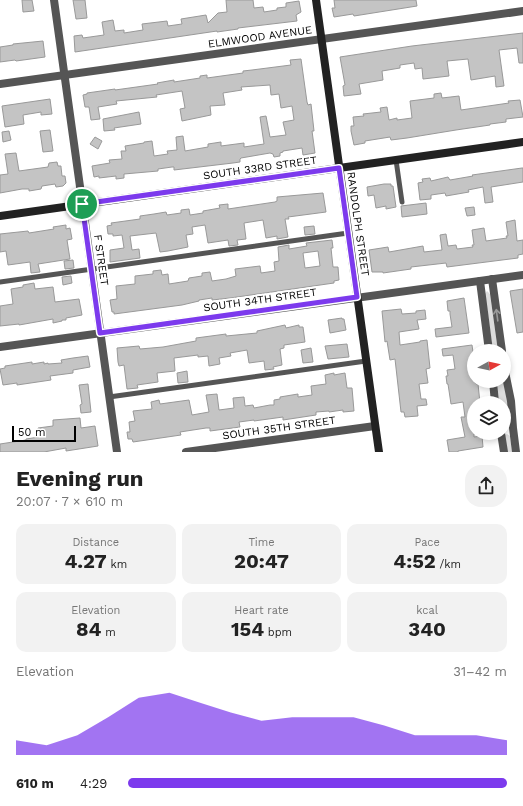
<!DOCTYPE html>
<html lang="en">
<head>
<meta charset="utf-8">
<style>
  :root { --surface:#fff; --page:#f2f2f2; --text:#222; --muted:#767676; --accent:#7c3aed }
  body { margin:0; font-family:"Work Sans",sans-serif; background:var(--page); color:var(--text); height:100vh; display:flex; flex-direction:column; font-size:15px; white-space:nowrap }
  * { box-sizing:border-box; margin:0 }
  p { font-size:13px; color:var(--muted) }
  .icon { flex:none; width:22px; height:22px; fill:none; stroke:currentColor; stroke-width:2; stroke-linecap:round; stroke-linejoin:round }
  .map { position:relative; height:452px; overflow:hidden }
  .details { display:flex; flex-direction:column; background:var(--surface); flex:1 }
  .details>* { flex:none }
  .needle { width:26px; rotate:82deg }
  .fabs { position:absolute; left:467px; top:344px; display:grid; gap:8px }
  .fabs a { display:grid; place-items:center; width:44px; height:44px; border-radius:50%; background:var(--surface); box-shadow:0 2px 6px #0003; font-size:20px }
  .scale { position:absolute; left:12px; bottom:10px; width:64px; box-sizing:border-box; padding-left:4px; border:2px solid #000; border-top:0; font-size:11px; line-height:14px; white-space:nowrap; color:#000; -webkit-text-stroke:3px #fff; paint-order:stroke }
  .pin { position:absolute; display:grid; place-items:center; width:34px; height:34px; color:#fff; margin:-17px; border:2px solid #fff; border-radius:50%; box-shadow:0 1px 4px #0007 }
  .round { display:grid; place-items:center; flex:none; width:42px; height:42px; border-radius:16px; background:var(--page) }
  .overview { display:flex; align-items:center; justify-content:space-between; height:68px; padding:0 16px }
  h1 { font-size:22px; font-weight:700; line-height:30px }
  .stats { display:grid; grid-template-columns:repeat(3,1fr); gap:6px; height:68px; padding:4px 16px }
  .stats div { display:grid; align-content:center; border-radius:10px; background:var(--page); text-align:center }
  .stats b { font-size:20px; font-weight:700 }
  .stats small { font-size:11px; font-weight:400 }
  .stats p { font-size:11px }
  .chart { height:112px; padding:8px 16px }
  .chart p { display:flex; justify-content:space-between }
  .chart svg { width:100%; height:72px; margin-top:4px; fill:var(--accent); opacity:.7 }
  ul { padding:0 16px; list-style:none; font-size:13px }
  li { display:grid; grid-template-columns:64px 48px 1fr; align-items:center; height:30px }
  li i { height:10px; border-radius:5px; background:var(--accent) }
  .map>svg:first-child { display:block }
</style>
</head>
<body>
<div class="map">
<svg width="523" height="452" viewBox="0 0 523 452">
  <rect width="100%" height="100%" fill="#fff"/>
  <g fill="#dcdcdc">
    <polygon points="487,291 490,294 498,351 493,351 485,294"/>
    <polygon points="498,381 503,381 506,392 509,420 506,424 504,423 504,403 498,403"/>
    <polygon points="507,434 510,436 512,452 507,452 505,435"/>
  </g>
  <g fill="#c4c4c4" stroke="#999" fill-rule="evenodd">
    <polygon points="22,0 32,0 34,11 23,12"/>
    <polygon points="73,0 85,0 87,18 76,19"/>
    <polygon points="226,0 253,0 254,8 263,7 264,12 277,10 277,8 286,7 286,3 299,1 301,12 296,15 297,21 238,28 238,29 217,32 217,31 75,52 74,36 82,35 83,38 104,35 102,22 113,20 115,31 124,30 124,33 143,30 142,24 167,21 168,26 182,24 181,19 206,15 208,23 218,13 227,12"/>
    <polygon points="334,0 416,0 417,6 354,16 353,14 334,17 332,8 335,8"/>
    <polygon points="523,33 523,63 519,63 517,48 499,50 504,86 496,87 495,76 471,80 468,59 447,61 449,76 423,79 422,68 415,69 414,63 400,65 400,68 382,71 383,80 359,84 361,94 344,96 343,86 345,85 340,57 412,46"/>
    <polygon points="43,41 45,57 16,61 15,60 0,62 0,47 13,45 13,44"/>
    <polygon points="301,59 307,102 308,105 311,104 314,131 312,131 315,153 303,155 302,148 283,151 283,152 280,153 280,156 274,157 273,154 270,153 241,158 240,159 240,162 233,163 174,170 174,167 172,167 158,169 158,171 124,174 124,178 116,179 116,176 99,178 99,176 94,177 92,166 110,163 109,160 122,159 121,151 126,151 125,146 144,143 144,142 152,141 154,156 168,154 167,151 177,150 176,137 183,136 185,151 208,147 208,144 221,142 221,146 244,143 244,147 264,144 260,117 266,116 270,137 286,135 283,122 294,120 292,106 281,108 279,94 271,95 270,85 241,87 242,90 223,93 225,105 210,106 211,115 182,121 180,109 185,108 182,91 156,95 157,97 116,101 117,104 98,107 100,119 91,120 89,107 85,107 83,95 87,94 87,93 115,89 115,90 158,84 157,83 174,80 174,82 200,78 200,76 207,75 207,78 243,73 243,71 252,70 291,65 290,60"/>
    <polygon points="441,93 442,98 459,96 461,110 509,103 508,101 520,100 523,117 506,119 506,122 490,124 490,125 456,130 407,138 391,140 390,137 365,141 365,143 354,145 351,131 351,126 354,126 353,117 364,116 363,114 381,112 380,108 387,107 389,120 397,118 397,120 412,118 410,101 434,98 434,94"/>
    <polygon points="50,99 52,114 41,115 41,112 23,115 24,124 5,127 2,106"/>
    <polygon points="139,112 141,124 114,128 115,130 104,131 103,119"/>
    <polygon points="50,130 53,151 43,152 40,131"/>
    <polygon points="9,131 11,140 3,142 2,132"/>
    <polygon points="95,137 102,141 98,149 90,144"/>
    <polygon points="16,153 19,171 48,167 49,163 57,162 58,166 61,166 61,167 62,176 65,176 66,183 63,186 56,187 55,184 42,186 41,189 29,191 29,189 22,189 0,193 0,175 8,174 5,154"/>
    <polygon points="522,168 523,168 523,182 491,187 493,202 485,203 483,187 468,190 469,192 446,196 445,193 431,195 431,199 420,200 418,183 423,182 422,179 430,178 431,181 448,177 450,180 473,176 472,175"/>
    <polygon points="384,184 391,184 391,186 393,186 396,207 386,209 386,206 376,208 374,195 368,196 367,187"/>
    <polygon points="323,193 326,212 288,217 289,219 285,219 288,237 277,239 277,236 266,238 263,220 244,223 246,239 237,240 238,245 229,246 228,240 208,243 205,225 192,227 193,234 186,235 188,247 168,251 160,252 156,233 130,236 132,250 139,249 140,258 110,262 110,250 124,248 122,235 113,236 113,234 108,234 107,226 112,225 111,223 140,219 140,216 154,214 166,212 167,215 181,213 181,210 189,209 190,215 203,213 203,211 220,208 219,205 228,204 228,209 275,202 277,201 277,197"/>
    <polygon points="426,203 427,214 402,217 401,206"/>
    <polygon points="474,207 475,215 467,216 465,208"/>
    <polygon points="515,220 517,241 523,240 523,254 518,255 518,258 447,267 446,263 411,267 411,269 383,273 383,272 372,272 369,250 388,247 389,252 423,246 424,252 442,250 440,235 446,234 448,246 456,245 457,249 473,247 472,245 474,245 472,230 484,228 486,241 507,238 506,236 508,236 506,222"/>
    <polygon points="66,225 66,229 70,228 72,239 67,240 70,259 38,264 40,272 31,273 30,262 8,265 6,251 0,252 0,234 28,231 29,233 54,229 53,227"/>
    <polygon points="314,226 315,234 305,235 304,227"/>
    <path d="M332,240L333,248H331L333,267H338L339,280L334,281V283L230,298L212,300V298L199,300V301L182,305L114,314V312H112L110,300L117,299L116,286L135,284V276L153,274V271L161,270L162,275L168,274L169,284L188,281L189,278L202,276V273L210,272L212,281L226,279L236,276L235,269L260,266L261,273L275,271L274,262L279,261L278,247L289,245V249L307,246L306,243ZM318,251L320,266L305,268L303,253Z"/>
    <polygon points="73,260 74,268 65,269 64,261"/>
    <polygon points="71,276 72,283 63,285 62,277"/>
    <polygon points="34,283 35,289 53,287 55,302 79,299 82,315 66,318 66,320 62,320 62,321 53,323 53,319 19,325 19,324 0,326 0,306 13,304 11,289 23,287 23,285"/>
    <polygon points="523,289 523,332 517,333 510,291"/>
    <polygon points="464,298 469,333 436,337 435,329 452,327 450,314 450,311 448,311 447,301"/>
    <polygon points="401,309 402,314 416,313 416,311 425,310 426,319 417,320 419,329 399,332 400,345 420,342 420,341 427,340 430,368 426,369 428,383 419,384 421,399 426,399 427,405 417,406 418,416 405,417 404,412 401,412 395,359 390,360 387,341 385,342 382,311"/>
    <polygon points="342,318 342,319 344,319 346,330 330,333 328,320"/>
    <polygon points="285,325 286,328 299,325 299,327 303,327 305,342 284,345 284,348 280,349 282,365 273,367 274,369 265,370 264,361 249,363 247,350 230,353 231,356 219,358 220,364 209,366 208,356 198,357 198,355 174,358 175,371 157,373 158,382 137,385 138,388 127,389 124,365 119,366 118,362 117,348 139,346 140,349 163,347 196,341 196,338 226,334 226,336 257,333 257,331"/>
    <polygon points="347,344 349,357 328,359 325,346"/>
    <polygon points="472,345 474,359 474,381 476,381 476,384 478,384 480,403 474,403 474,437 482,436 483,447 458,451 458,452 449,452 447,440 465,437 461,417 465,417 463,402 451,404 448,384 447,384 446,376 448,376 447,370 455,369 453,355 443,356 442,349"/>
    <polygon points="311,348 313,362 303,363 301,350"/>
    <polygon points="88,356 90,367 73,370 73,373 50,376 51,380 17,385 17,383 3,385 0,369 5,368 5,366 32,362 32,364 44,362 44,364 48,363 48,364 62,363 61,360 73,358"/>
    <polygon points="187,371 188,382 178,383 177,373"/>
    <polygon points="334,373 334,375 345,373 347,388 352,388 354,411 343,412 343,410 329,412 329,411 316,412 316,415 283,420 283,417 254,421 254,420 239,422 240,427 210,431 210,428 206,428 180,432 181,435 133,442 132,439 128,439 127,432 130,432 129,422 135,421 133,411 152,409 151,402 159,400 160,404 189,400 192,415 209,412 206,395 217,394 219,410 234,408 233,398 244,397 245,406 253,405 254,408 270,405 274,405 274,400 280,399 280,397 298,394 298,397 312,395 311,386 326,384 325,375"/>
    <polygon points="88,384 91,412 81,413 80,405 82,404 79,385"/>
    <polygon points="80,418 81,428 95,426 98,446 66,451 66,448 44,452 0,452 0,444 26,440 26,439 39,437 38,428 53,426 53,420"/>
  </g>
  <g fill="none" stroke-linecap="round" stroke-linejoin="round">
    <g stroke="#555" stroke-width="5">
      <polyline points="396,160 402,202"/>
      <polyline points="0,282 348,233"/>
      <polyline points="109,397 366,361"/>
    </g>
    <g stroke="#555" stroke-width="8">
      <polyline points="54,0 117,452"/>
      <polyline points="0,84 523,11"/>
      <polyline points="492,279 502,351"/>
      <polyline points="480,281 489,351"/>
      <polyline points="0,347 523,275"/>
      <polyline points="504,367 511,401 513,428 516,452"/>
      <polyline points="493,381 495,403"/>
      <polyline points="501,433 504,452"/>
      <polyline points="186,452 375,426"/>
    </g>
    <g stroke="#222" stroke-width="8">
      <polyline points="316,0 379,452"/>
      <polyline points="0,216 523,142"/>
    </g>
  </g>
  <defs><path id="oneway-shaft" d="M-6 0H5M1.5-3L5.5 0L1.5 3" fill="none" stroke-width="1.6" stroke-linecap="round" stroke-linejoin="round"/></defs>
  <use stroke="#999" href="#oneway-shaft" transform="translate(497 315) rotate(-98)"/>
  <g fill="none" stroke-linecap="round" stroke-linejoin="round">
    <defs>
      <polygon id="route" points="339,168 357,297 100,333 82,204"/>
    </defs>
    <use href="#route" stroke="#fff" stroke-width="8"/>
    <use href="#route" stroke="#7c3aed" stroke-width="5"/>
  </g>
  <g text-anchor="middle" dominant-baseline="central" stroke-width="4" stroke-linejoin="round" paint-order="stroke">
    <g font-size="11" fill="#000" stroke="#fff">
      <text transform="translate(260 37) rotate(-8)">ELMWOOD AVENUE</text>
      <text transform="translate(260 168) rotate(-8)">SOUTH 33RD STREET</text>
      <text transform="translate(358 224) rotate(82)">RANDOLPH STREET</text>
      <text transform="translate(101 260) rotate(82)">F STREET</text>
      <text transform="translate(260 300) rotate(-8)">SOUTH 34TH STREET</text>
      <text transform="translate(279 428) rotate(-8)">SOUTH 35TH STREET</text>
    </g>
  </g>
</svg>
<div class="fabs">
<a><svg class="needle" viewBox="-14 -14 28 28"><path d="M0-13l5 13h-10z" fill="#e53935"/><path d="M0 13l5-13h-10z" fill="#767676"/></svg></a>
<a><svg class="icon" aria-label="layers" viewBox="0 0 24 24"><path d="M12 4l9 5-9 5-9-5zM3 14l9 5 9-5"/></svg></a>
</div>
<div class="scale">50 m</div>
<div class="pin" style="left:82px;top:204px;background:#1e9e55"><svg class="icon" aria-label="arrive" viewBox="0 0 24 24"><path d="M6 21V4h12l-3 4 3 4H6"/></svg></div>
</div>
<section class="details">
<div class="overview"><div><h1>Evening run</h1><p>20:07 · 7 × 610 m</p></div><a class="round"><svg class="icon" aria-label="share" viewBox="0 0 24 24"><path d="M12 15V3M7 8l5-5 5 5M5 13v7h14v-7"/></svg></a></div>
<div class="stats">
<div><p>Distance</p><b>4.27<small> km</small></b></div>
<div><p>Time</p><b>20:47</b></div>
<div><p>Pace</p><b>4:52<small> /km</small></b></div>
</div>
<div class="stats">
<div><p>Elevation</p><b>84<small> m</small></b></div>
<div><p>Heart rate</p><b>154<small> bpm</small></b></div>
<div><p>kcal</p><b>340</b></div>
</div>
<div class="chart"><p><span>Elevation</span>31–42 m</p>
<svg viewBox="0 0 160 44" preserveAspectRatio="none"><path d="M0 44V35L10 38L20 32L30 21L40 9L50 6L60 12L70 18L80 23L90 21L100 21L110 21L120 26L130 32L140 32L150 32L160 35V44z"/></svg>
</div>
<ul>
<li><b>610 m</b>4:29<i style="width:100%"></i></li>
</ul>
</section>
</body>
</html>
